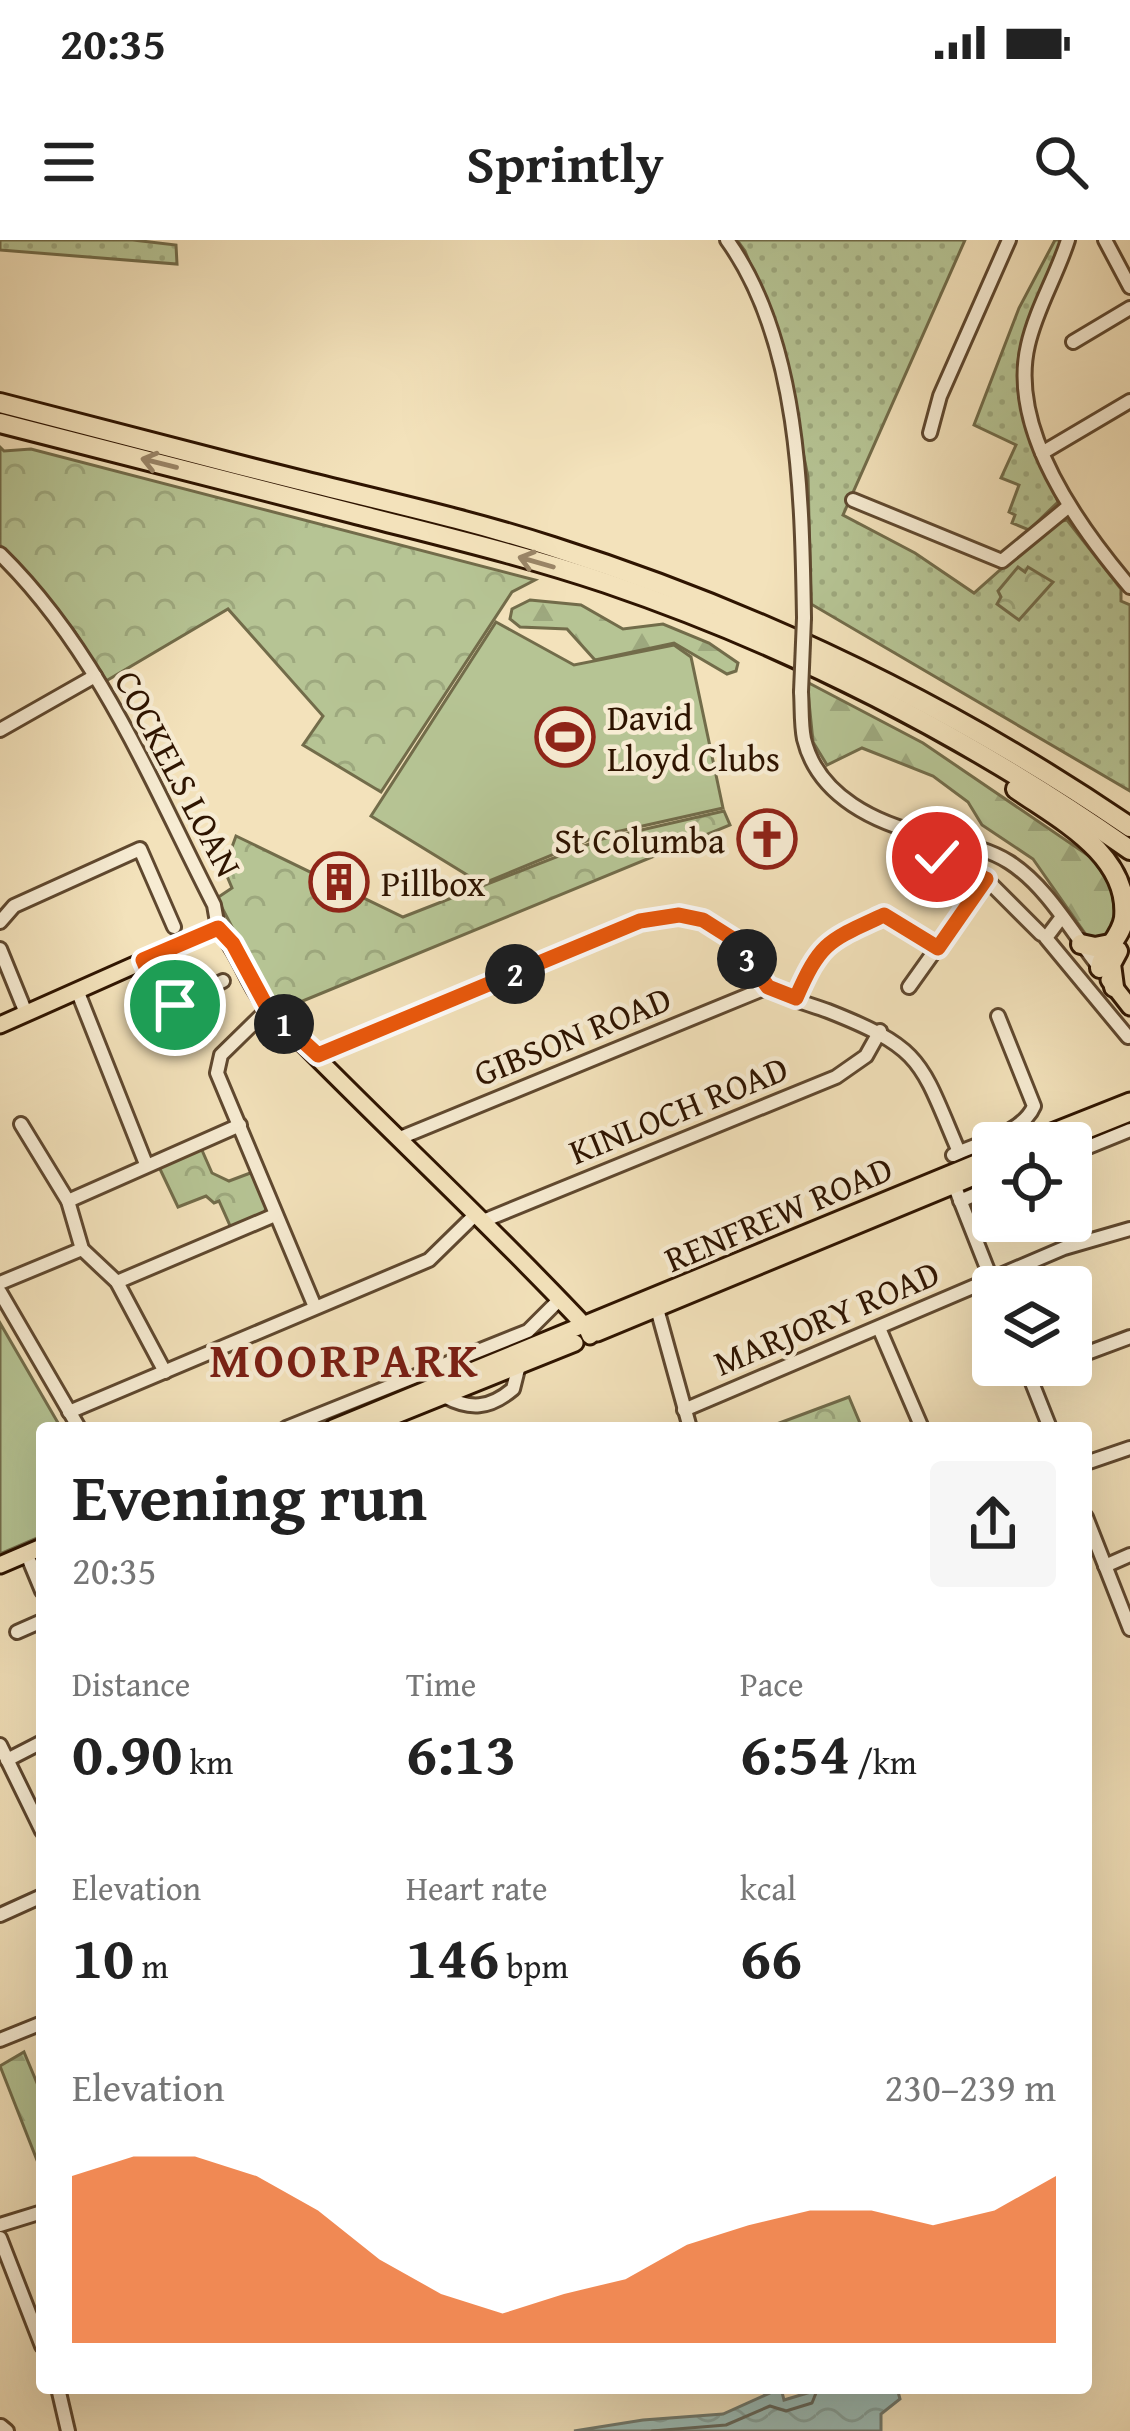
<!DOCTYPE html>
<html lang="en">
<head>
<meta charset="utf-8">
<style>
  :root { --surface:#fff; --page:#f6f6f6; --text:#222; --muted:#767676; --accent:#ea580c }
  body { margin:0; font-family:"Gentium Book Plus",serif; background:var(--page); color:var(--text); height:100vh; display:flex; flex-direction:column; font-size:45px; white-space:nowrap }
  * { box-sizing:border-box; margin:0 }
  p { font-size:39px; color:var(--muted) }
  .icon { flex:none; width:66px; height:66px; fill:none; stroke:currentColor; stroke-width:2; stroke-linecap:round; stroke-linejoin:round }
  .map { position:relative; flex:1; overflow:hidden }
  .panel { position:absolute; left:36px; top:1182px; width:1056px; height:972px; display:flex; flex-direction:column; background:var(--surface); border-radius:12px; box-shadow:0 12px 48px #0002 }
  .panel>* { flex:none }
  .buttons { position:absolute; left:972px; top:882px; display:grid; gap:24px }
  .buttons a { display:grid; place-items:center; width:120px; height:120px; border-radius:12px; background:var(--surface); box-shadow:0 12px 48px #0002; font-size:60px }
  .pin { position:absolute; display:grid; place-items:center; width:102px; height:102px; color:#fff; margin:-51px; border:6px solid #fff; border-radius:50%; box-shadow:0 3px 12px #0007 }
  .km { position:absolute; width:60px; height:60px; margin:-30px; border-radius:50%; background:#222; color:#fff; font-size:33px; line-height:60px; text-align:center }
  .round { display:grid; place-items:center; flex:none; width:126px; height:126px; border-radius:12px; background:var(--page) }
  .head { display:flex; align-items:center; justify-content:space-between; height:204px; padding:0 36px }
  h1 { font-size:66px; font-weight:700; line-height:90px }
  .metrics { display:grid; grid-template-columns:repeat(3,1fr); gap:18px; height:204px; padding:12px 36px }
  .metrics div { display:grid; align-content:center }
  .metrics b { font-size:60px; font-weight:700 }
  .metrics small { font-size:33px; font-weight:400 }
  .metrics p { font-size:33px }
  .chart { height:336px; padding:24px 36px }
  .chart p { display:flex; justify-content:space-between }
  .chart svg { width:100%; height:216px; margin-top:12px; fill:var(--accent); opacity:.7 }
  .status { display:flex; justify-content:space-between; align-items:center; height:84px; padding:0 60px; background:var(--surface); direction:ltr }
  .status svg { height:33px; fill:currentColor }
  header { display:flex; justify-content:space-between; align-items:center; height:156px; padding:0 36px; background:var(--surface); font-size:54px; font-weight:700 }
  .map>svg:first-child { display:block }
</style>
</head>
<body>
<div class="status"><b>20:35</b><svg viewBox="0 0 49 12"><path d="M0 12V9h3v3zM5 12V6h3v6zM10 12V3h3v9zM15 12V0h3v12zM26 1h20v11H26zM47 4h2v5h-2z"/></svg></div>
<header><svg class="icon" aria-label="menu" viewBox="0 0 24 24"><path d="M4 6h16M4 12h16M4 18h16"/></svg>Sprintly<svg class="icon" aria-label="search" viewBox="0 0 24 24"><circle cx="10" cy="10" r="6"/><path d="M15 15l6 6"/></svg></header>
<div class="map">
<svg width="1130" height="2191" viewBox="0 0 1130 2191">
  <defs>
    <pattern id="grass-dots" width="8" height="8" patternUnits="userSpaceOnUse" patternTransform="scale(3)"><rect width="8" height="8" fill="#b6c494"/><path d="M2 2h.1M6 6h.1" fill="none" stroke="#9da87e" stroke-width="1.8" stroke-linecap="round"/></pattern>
    <pattern id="forest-firs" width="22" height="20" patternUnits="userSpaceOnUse" patternTransform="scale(3)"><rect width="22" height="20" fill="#b6c494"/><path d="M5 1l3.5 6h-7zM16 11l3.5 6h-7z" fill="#9da87e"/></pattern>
    <pattern id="park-crowns" width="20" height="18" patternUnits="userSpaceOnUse" patternTransform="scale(3)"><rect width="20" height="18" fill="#b6c494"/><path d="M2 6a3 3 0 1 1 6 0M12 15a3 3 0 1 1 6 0" fill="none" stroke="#9da87e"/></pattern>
    <pattern id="water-waves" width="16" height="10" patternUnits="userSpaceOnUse" patternTransform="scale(3)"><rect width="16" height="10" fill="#9dbdb6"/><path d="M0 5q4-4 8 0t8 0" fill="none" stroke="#88a29b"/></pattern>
  </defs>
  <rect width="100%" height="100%" fill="#f3e2bb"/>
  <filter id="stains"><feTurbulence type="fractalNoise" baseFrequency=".00167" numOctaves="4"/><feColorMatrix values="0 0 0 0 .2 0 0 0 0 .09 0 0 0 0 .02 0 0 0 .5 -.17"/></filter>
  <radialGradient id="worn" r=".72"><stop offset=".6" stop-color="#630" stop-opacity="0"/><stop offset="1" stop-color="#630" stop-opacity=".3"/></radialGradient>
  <g fill="url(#grass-dots)" stroke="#726c4a" stroke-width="3">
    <polygon points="0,0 133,0 176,5 177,24 0,10"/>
    <polygon points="737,0 965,0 843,275 915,313 974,353 1053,283 1067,280 1121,349 1121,361 1130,365 1130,551 811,364 808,237 780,98 745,11"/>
    <polygon points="1055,0 1064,0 1024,105 1042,222 1058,262 1029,290 1012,283 1015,275 1009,272 1019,245 1001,238 1016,205 974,185 1019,68"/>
  </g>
  <g fill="url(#forest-firs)" stroke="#726c4a" stroke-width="3">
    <polygon points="530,360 581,365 623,389 663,384 709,403 738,423 736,431 727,434 674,403 595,420 567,389 520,387 510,379 512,369"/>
    <polygon points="807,442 923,503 1092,618 1112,648 1115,677 1105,700 1089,699 1033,619 982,585 968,562 933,536 862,508 827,525 813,502"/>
    <polygon points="24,1812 42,1855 42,1933 0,1826"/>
  </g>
  <g fill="url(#park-crowns)" stroke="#726c4a" stroke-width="3">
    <polygon points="0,207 4,211 31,209 535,340 512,352 381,552 303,505 323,476 228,369 106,441 73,389 0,305"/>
    <polygon points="1018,327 1025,332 1028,327 1053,342 1019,380 997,364 1001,357 998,351"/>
    <polygon points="724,571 730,585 276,772 217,658 232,648 224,629 236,596 403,677 602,599"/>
    <polygon points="201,908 212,933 229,941 253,932 268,963 262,978 232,990 219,961 214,963 206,956 178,967 159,927"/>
    <polygon points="849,1157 862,1188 766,1188"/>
  </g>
  <g fill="#b6c494" stroke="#726c4a" stroke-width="3">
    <polygon points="496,382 574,425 674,405 691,417 723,568 598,596 482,644 371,576"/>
    <polygon points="0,1083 61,1188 42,1188 42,1296 0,1314"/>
  </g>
  <polygon fill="url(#water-waves)" stroke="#71796d" stroke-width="3" points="781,2148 784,2160 824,2148 897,2148 900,2159 881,2174 881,2191 574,2191 643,2180 723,2174"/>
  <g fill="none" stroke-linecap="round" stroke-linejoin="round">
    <polyline stroke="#66685b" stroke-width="3" points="652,2191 726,2185 770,2166 786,2171 812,2163 818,2148"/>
    <defs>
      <g id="minor">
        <path d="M727,0C800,101 802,258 804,378"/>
        <path d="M1068,0C1057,35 1036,69 1028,105C1008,190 1079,287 1130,347"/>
        <polyline points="1105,0 1130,47"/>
        <polyline points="1073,102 1130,68"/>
        <polyline points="930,193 940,156 1009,0"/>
        <polyline points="1042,213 1130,161"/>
        <polyline points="853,260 1002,321 1069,266"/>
        <path d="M0,314C99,411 152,544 214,665L218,688"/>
        <path d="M801,452C802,467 801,484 804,499C818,557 877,584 930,596C957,603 985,607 1009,622C1047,646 1073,694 1100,728"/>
        <polyline points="0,490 95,436"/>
        <polyline points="937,617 986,639 1041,694"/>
        <polyline points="1061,678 1046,698 1128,797"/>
        <polyline points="0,682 14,666 140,609 174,687"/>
        <polyline points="0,709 26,773"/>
        <polyline points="143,720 162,763 175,765 223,741"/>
        <polyline points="909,747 986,639"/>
        <polyline points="77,750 146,924"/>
        <path d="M797,758C821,701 828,701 884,675L938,708"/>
        <polyline points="268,769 221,815 217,833 315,1067"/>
        <path d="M318,816L640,681C688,674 716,675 746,717C752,726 759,740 768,747C783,758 810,764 828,771C924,809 920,821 959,912"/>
        <polyline points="21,884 68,961 82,1009 117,1042 165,1132"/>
        <polyline points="400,898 768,747"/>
        <polyline points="1071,914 1130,890"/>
        <path d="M953,915C978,903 1023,893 1034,866L998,776"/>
        <polyline points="953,942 994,1046"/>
        <polyline points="68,961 240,885"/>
        <polyline points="960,961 993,947"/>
        <polyline points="483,981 836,837 866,816 880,791"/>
        <polyline points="117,1042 275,975"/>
        <polyline points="0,1043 82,1009"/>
        <polyline points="0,1052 79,1188"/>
        <polyline points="656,1065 690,1188"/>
        <polyline points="879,1088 922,1188"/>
        <polyline points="1071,1119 1130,1097"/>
        <polyline points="1025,1125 1050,1188"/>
        <polyline points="1029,1136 1057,1125"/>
        <path d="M444,1156C470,1170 489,1169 513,1149L519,1125"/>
        <polyline points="684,1170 1064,1008 1130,989"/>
        <polyline points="69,1172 429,1020 476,974"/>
        <polyline points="286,1188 528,1091 560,1059"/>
        <polyline points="1086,1223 1130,1208"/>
        <polyline points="1086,1277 1130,1389"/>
        <polyline points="30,1322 42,1351"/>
        <polyline points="1105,1326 1130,1315"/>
        <polyline points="17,1392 42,1381"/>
        <polyline points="0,1505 42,1591"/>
        <polyline points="7,1520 42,1502"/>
        <polyline points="0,1675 42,1656"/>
        <polyline points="0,1800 42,1783"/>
        <polyline points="0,1985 42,1972"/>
        <polyline points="0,1998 42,2106"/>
        <polyline points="58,2148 68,2191"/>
        <polyline points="1,2186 7,2191"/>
      </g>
      <g id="major">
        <polyline points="1109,740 1130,767"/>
        <path d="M0,785L218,688C242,713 249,749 273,773C375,879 485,979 586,1087L590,1096"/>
        <polyline points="1024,903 1130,861"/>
        <polyline points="1055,903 1130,873"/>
        <polyline points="597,1093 993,929"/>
        <polyline points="333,1188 993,916"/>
        <polyline points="364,1188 575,1103"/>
        <polyline points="0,1325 42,1307"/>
      </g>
      <g id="highway">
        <path d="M0,163C99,189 199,215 299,240C383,261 470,280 553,307C757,372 953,466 1130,587"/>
        <path d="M0,183C117,213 234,243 352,273C437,295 523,315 606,343C791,406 969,497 1130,610"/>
        <path d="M1016,549C1059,579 1130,615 1124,678C1121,698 1103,709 1100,728"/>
        <polyline points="1081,704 1095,707 1110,704"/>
        <polyline points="1114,747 1111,724 1118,711"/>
      </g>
    </defs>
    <use href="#minor" stroke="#5f482f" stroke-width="18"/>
    <use href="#major" stroke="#2e1400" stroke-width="21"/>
    <use href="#highway" stroke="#2e1400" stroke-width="24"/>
    <use href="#minor" stroke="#f7ecd3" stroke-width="12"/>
    <use href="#major" stroke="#f3e2bb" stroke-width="15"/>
    <use href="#highway" stroke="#f3e2bb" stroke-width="18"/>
    <defs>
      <polyline id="minor-bridge" points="801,452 804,378"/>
    </defs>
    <use href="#minor-bridge" stroke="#5f482f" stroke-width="18" stroke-linecap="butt"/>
    <use href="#minor-bridge" stroke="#f7ecd3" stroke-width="12"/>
  </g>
  <defs><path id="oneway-shaft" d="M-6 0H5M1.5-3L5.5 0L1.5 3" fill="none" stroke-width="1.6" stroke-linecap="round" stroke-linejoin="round" transform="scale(3)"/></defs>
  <g stroke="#9a8567">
    <use href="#oneway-shaft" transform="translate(159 223) rotate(-166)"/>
    <use href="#oneway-shaft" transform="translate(536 322) rotate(-164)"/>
  </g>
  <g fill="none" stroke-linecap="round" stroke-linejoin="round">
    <defs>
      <path id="route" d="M175,765L162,764L143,720L218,688L233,704L268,769L318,815L640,681L679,675L703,680L733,699L768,747L796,758C821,701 828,701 884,675L938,708L986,639L937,617"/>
    </defs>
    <use href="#route" stroke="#fff" stroke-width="24"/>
    <use href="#route" stroke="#ea580c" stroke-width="15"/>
  </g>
  <defs>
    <symbol id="stadium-ring" viewBox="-11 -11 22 22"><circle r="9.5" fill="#f7ecd3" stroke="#8f2418" stroke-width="1.5"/><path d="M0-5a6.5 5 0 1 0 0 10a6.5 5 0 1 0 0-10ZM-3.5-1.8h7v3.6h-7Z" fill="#8f2418"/></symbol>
    <symbol id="church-ring" viewBox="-11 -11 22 22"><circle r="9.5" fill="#f7ecd3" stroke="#8f2418" stroke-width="1.5"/><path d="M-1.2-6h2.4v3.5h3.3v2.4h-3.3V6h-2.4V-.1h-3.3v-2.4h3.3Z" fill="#8f2418"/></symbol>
    <symbol id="building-ring" viewBox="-11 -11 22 22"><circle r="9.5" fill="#f7ecd3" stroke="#8f2418" stroke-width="1.5"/><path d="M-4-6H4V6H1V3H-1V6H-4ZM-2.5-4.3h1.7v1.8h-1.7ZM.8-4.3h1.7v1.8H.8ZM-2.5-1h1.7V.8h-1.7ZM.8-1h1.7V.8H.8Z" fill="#8f2418"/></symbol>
  </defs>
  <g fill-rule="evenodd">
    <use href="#stadium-ring" x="532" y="464" width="66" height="66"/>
    <use href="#church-ring" x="734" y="566" width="66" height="66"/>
    <use href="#building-ring" x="306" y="609" width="66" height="66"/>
  </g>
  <g text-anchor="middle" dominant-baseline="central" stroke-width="9" stroke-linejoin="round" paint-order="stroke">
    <g font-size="36" fill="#2e1400" stroke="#f7ecd3" text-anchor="start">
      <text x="607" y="476">David<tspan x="607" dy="41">Lloyd Clubs</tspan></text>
      <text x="725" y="599" text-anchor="end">St Columba</text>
      <text x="381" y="642">Pillbox</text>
    </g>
    <g font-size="36" fill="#2e1400" stroke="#f7ecd3">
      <text transform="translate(179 533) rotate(62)">COCKELS LOAN</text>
      <text transform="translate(572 795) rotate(-22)">GIBSON ROAD</text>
      <text transform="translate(678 869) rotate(-22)">KINLOCH ROAD</text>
      <text transform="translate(778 973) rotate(-23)">RENFREW ROAD</text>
      <text transform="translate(826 1077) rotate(-23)">MARJORY ROAD</text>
    </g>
    <g font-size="48" font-weight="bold" letter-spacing="3" fill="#7a1f14" stroke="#f7ecd3">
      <text x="345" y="1119">MOORPARK</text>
    </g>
  </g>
  <rect width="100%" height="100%" filter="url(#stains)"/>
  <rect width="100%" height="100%" fill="url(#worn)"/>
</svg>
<div class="buttons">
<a><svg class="icon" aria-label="locate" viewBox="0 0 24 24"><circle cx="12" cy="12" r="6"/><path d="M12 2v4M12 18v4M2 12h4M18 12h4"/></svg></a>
<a><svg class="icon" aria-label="layers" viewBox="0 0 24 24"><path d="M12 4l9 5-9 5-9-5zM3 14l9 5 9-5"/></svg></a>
</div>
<div class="pin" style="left:175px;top:765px;background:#1e9e55"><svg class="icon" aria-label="arrive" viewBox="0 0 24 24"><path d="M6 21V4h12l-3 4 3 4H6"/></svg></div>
<div class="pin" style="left:937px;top:617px;background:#d93025"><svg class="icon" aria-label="check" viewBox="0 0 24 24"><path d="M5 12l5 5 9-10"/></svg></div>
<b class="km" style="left:284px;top:784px">1</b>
<b class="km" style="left:515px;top:734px">2</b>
<b class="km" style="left:747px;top:719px">3</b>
<section class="panel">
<div class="head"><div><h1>Evening run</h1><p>20:35</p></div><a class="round"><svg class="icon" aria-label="share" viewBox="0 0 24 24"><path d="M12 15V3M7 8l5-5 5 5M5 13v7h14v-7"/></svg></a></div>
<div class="metrics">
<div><p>Distance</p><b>0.90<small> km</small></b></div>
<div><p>Time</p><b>6:13</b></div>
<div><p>Pace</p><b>6:54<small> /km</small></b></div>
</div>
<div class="metrics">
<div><p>Elevation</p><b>10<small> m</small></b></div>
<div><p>Heart rate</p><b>146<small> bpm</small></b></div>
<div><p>kcal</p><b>66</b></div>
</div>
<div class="chart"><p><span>Elevation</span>230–239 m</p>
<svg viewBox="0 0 160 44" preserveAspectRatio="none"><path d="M0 44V10L10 6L20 6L30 10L40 17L50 27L60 34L70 38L80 34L90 31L100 24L110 20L120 17L130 17L140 20L150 17L160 10V44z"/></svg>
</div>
</section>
</div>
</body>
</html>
